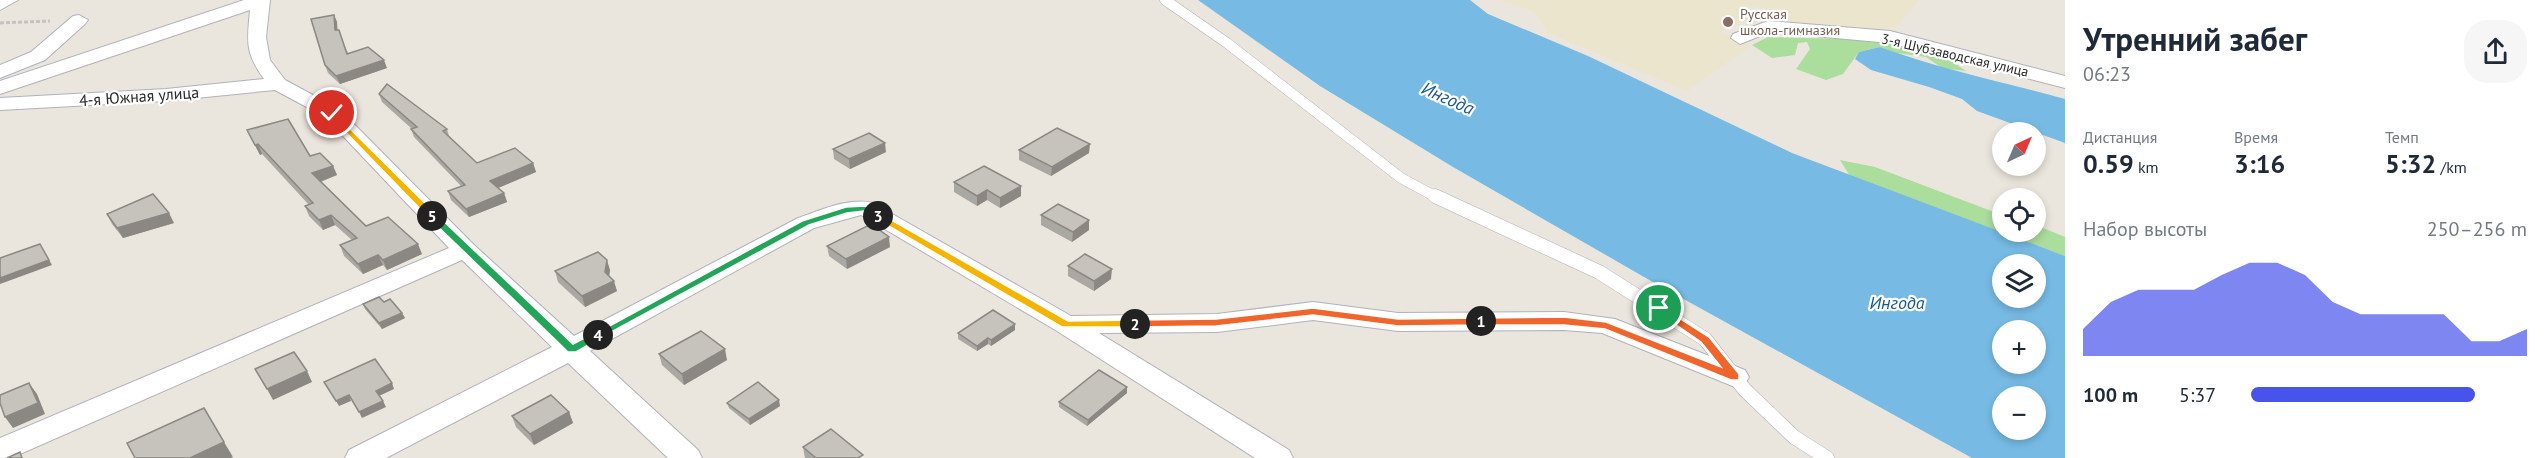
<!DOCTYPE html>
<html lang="ru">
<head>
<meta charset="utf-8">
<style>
  :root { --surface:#fff; --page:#f6f6f7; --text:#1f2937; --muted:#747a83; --accent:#4853ec }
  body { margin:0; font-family:"PT Sans",sans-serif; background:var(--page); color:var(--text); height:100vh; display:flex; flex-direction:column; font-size:22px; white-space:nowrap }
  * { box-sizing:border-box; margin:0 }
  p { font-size:20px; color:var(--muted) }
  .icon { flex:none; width:33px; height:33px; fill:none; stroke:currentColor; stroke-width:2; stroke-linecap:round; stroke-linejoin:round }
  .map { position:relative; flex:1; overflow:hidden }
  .drawer { display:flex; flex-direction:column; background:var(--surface); width:480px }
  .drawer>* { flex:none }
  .needle { width:39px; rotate:44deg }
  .controls { position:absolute; left:1992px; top:122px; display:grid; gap:12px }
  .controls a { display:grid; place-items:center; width:54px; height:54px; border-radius:50%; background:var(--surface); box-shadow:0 3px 9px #0003; font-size:30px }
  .pin { position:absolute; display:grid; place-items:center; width:51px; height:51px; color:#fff; margin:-26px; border:3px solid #fff; border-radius:50%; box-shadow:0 2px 6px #0007 }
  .km { position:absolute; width:30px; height:30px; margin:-15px; border-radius:50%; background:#222; color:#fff; font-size:16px; line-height:30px; text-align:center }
  .round { display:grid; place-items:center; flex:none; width:63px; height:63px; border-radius:24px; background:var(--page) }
  .head { display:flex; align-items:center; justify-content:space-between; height:102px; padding:0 18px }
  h1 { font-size:33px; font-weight:700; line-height:45px }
  .figures { display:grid; grid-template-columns:repeat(3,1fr); gap:9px; height:102px; padding:6px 18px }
  .figures div { display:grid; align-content:center }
  .figures b { font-size:26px; font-weight:700 }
  .figures small { font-size:16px; font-weight:400 }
  .figures p { font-size:16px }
  .chart { height:168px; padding:12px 18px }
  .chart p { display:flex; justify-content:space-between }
  .chart svg { width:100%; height:108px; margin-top:6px; fill:var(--accent); opacity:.7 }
  ul { padding:0 18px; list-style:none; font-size:20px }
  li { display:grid; grid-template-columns:96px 72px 1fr; align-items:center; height:45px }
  li i { height:15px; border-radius:8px; background:var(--accent) }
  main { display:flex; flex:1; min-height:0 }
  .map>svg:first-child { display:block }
</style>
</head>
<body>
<main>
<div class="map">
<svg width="2065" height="458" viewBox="0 0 2065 458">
  <rect width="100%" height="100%" fill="#ebe6dd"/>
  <polygon fill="#ebe5cd" points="1499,0 1920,0 1890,34 1804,27 1756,5 1747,8 1739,13 1753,18 1720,32 1752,45 1687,91 1548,33 1535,12"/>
  <g fill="#abdd9d">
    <polygon points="1768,37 1883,40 1941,54 1966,71 1942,68 1926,57 1897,53 1880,47 1859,52 1843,74 1826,80 1796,69 1810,49 1807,42 1798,43 1795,55 1772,58 1752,45"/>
    <polygon points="1840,160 1875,167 2002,215 2002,231 2036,231 2036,225 2065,237 2065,256 1850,176"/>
  </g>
  <g fill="#77bbe5" fill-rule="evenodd">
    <path d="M1198,0H1470L1488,14L1588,56L1792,153L2065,256V458H1972L1651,281L1453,167L1320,86ZM2002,264H2036V297H2002ZM2002,330H2036V363H2002ZM2002,396H2036V429H2002Z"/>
    <path d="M1880,47C1940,69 2003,82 2065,99V143L1977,111L1962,99L1929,87L1871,70L1855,59L1859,52Z"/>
  </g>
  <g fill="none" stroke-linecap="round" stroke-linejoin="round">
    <defs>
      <polyline id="lane-far1" points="1165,0 1227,43 1401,178 1438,198"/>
      <polyline id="lane" points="1435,196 1599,272 1705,339 1745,390 1794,437 1827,458"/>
      <g id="street">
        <polygon points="0,0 18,0 0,10"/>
        <path d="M244,0H270L266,37L270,60L285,80L339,109L474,245L574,336L798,218C821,210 849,197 873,203L1071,316L1217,314L1313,302L1398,313L1564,312L1615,319L1745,370L1749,377L1745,384L1735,387L1602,333L1564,330L1398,331L1313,320L1217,332L1099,333L1289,450L1293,458H1255L1057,331L861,215L814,228L590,351L698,450L702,458H668L568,363L386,458H345L349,450L552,347L462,260L11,458H0V438L449,248L325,117L275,90L166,101L0,110V98L166,89L264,79C245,53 247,42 250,10L0,94V81Z"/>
        <polygon points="79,15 88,20 85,24 45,60 0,78 0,65 31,52 73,16"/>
        <polygon points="1768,21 1890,31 2065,76 2065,88 1890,43 1770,32 1740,44 1731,38 1733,34"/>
      </g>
    </defs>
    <use href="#lane-far1" stroke="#b0b1bc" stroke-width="11"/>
    <use href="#lane" stroke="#b0b1bc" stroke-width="15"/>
    <use href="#street" stroke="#b0b1bc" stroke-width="2"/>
    <polyline stroke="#c3c3c3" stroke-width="3" stroke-dasharray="4 2" stroke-linecap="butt" points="0,23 50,21"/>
    <use href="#lane-far1" stroke="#fff" stroke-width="10"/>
    <use href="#lane" stroke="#fff" stroke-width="14"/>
    <use href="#street" fill="#fff" fill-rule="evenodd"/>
  </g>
  <g fill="#aaa8a2">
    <polygon points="334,15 337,22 337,30 348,53 387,68 340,84 328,73 325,65"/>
    <polygon points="379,94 447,129 449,136 477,163 533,163 536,172 498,188 504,193 507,202 469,217 451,200 448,191 461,186 414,137 411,129 412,129 382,102"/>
    <polygon points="247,130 333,166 337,175 321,182 366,226 422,254 387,270 383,265 363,274 344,256 340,245 352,240 335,225 323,230 309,216 305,206 309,205 262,154 260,155"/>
    <polygon points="833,149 886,152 850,169 834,159"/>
    <polygon points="1019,150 1089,153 1051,176 1019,160"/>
    <polygon points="954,182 1021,196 1000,208 987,200 977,206 954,192"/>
    <polygon points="107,214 174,223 123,238 112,224"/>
    <polygon points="1041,215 1089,230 1072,242 1041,225"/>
    <polygon points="827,246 890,247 847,269 829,256"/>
    <polygon points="1068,266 1111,279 1094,291 1068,276"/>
    <polygon points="610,270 609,276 617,291 585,307 558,282 555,271"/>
    <polygon points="384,302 402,313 405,318 382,329 365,309 363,304"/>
    <polygon points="1015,330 991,346 988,344 977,351 958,339 958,333"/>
    <polygon points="659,354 727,360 684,385 662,365"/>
    <polygon points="1127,393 1087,426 1059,407 1059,402"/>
    <polygon points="727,403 780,406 750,425 729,408"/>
    <polygon points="569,412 573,423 534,445 516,427 512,416"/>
    <polygon points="803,447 858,458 805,458"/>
  </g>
  <g fill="#8b8884">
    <polygon points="334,15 337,22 338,38 335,30"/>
    <polygon points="384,60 387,68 340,84 336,76"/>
    <polygon points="885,143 886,152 850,169 849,159"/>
    <polygon points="258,144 262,154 260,155 255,145"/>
    <polygon points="1090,144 1089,153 1051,176 1052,167"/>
    <polygon points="533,163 536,172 493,190 490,181"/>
    <polygon points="333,166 337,175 316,183 312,173"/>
    <polygon points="1021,186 1021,196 1000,208 1000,198"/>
    <polygon points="987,190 987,200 977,206 977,196"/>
    <polygon points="504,193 507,202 469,217 466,209"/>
    <polygon points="169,213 174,223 123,238 117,228"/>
    <polygon points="331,215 335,225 323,230 319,220"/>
    <polygon points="1089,220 1089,230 1072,242 1073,232"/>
    <polygon points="889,237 890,247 847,269 846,259"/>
    <polygon points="40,244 52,265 0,284 0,278"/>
    <polygon points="418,244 422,254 387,270 383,260"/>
    <polygon points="378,255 383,265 363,274 358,264"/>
    <polygon points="607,260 610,270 608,283 605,272"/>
    <polygon points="1112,269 1111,279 1094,291 1094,281"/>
    <polygon points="614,281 617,291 585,307 582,296"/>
    <polygon points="402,313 405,318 382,329 379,323"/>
    <polygon points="1015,324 1015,330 991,346 991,340"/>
    <polygon points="988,338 988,344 977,351 977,346"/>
    <polygon points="725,349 727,360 684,385 682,374"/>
    <polygon points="307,371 312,382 273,400 267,389"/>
    <polygon points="29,383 37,394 45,414 13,428 5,417"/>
    <polygon points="392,383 394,389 379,396 376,391"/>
    <polygon points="1127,387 1127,393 1087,426 1088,420"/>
    <polygon points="349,395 351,401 339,406 336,401"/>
    <polygon points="779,400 780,406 750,425 749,419"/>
    <polygon points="383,401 386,407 362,418 359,412"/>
    <polygon points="569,412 573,423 534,445 530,434"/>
    <polygon points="224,442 233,457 231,458 190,458"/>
  </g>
  <g fill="#c6c3bc" stroke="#8b8884" stroke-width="1.5">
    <polygon points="334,15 335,30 339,30 347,54 368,47 384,60 336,76 325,65 311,19"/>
    <polygon points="387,84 447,129 443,131 477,163 515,148 533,163 490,181 504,193 466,209 448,191 465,185 411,129 417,127 379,94"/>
    <polygon points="288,119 310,156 320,153 333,166 312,173 366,226 388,217 418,244 383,260 378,255 358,264 340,245 357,238 331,215 319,220 305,206 313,203 258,144 255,145 247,130"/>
    <polygon points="1057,128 1090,144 1052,167 1019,150"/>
    <polygon points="869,133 885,143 849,159 833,149"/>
    <polygon points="984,166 1021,186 1000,198 987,190 977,196 954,182"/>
    <polygon points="153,194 169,213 117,228 107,214"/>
    <polygon points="1058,204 1089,220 1073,232 1041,215"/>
    <polygon points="871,224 889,237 846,259 827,246"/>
    <polygon points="40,244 49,260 0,278 0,258"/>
    <polygon points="598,252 607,260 605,272 614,281 582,296 555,271"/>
    <polygon points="1085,254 1112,269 1094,281 1068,266"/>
    <polygon points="379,297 384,302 390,299 402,313 379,323 363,304"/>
    <polygon points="993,310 1015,324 991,340 988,338 977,346 958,333"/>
    <polygon points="701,331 725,349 682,374 659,354"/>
    <polygon points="294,352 307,371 267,389 255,369"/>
    <polygon points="375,359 392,383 376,391 383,401 359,412 349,395 336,401 324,382"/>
    <polygon points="1099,370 1127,387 1088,420 1059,402"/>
    <polygon points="758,382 779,400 749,419 727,403"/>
    <polygon points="29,383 38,403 5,417 0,403 0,395"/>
    <polygon points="551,395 569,412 530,434 512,416"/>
    <polygon points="204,408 224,442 190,458 135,458 127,443"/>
    <polygon points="831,429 863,455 858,458 816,458 803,447"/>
    <polygon points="20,452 22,458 7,458"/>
  </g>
  <polygon fill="#f0652b" stroke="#fff" stroke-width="1.5" points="1659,305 1709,337 1739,374 1739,380 1731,380 1605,329 1564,325 1481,325 1475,321 1481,318 1564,317 1606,322 1721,367 1701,342 1656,311 1654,308"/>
  <polygon fill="#f0652b" stroke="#fff" stroke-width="1.5" points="1313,308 1398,319 1481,318 1486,321 1481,325 1398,326 1313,315 1216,326 1135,327 1130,324 1135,320 1216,319"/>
  <polygon fill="#f5b400" stroke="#fff" stroke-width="1.5" points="875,214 881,214 1068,321 1135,320 1141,324 1135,327 1062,327 875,218"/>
  <polygon fill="#22a559" stroke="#fff" stroke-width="1.5" points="865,206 883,216 878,219 864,211 847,213 809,225 602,337 593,335 802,221 846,207"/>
  <polygon fill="#22a559" stroke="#fff" stroke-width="1.5" points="429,214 436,214 573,344 598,331 602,332 602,337 576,352 568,352 429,218"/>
  <polygon fill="#f5b400" stroke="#fff" stroke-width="1.5" points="332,111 436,214 436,218 429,218 329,115"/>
  <circle fill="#8d6e63" stroke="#fff" stroke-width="2" cx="1728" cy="22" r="6"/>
  <g text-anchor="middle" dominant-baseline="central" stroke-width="4.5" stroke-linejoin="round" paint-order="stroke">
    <g font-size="14" fill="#785e54" stroke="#fff" text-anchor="start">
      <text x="1740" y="14">Русская<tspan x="1740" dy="16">школа-гимназия</tspan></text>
    </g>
    <g font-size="14" fill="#2a2a2a" stroke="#fff">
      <text transform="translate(1955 55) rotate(13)">3-я Шубзаводская улица</text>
    </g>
    <g font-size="16" fill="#2a2a2a" stroke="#fff">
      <text transform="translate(139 96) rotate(-4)">4-я Южная улица</text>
    </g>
    <g font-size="18" font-style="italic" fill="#175890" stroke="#fff">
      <text transform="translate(1448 98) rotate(24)">Ингода</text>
      <text x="1897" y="302">Ингода</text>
    </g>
  </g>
</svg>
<div class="controls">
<a><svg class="needle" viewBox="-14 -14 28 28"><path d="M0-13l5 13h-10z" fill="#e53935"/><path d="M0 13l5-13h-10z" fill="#747a83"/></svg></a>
<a><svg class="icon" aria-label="locate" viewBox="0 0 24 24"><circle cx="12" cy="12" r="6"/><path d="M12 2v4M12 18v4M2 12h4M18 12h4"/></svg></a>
<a><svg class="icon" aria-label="layers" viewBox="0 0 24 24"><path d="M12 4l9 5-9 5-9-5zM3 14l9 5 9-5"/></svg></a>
<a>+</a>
<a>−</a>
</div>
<div class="pin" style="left:1659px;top:308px;background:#1e9e55"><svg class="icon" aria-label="arrive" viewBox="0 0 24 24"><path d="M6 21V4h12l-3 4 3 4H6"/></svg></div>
<div class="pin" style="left:332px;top:113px;background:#d93025"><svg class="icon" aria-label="check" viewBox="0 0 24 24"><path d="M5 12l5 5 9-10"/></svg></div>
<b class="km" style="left:1481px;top:321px">1</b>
<b class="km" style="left:1135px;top:324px">2</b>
<b class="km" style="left:878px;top:216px">3</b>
<b class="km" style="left:598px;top:335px">4</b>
<b class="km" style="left:432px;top:216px">5</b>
</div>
<section class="drawer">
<div class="head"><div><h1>Утренний забег</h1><p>06:23</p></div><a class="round"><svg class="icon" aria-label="share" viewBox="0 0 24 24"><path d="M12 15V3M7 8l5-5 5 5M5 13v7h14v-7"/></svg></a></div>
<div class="figures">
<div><p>Дистанция</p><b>0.59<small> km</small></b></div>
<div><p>Время</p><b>3:16</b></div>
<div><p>Темп</p><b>5:32<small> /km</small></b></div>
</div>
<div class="chart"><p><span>Набор высоты</span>250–256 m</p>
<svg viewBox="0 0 160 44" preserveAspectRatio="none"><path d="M0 44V33L10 22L20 17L30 17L40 17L50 11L60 6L70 6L80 11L90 22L100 27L110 27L120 27L130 27L140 38L150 38L160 33V44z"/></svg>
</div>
<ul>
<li><b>100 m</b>5:37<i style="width:81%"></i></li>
</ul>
</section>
</main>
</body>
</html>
